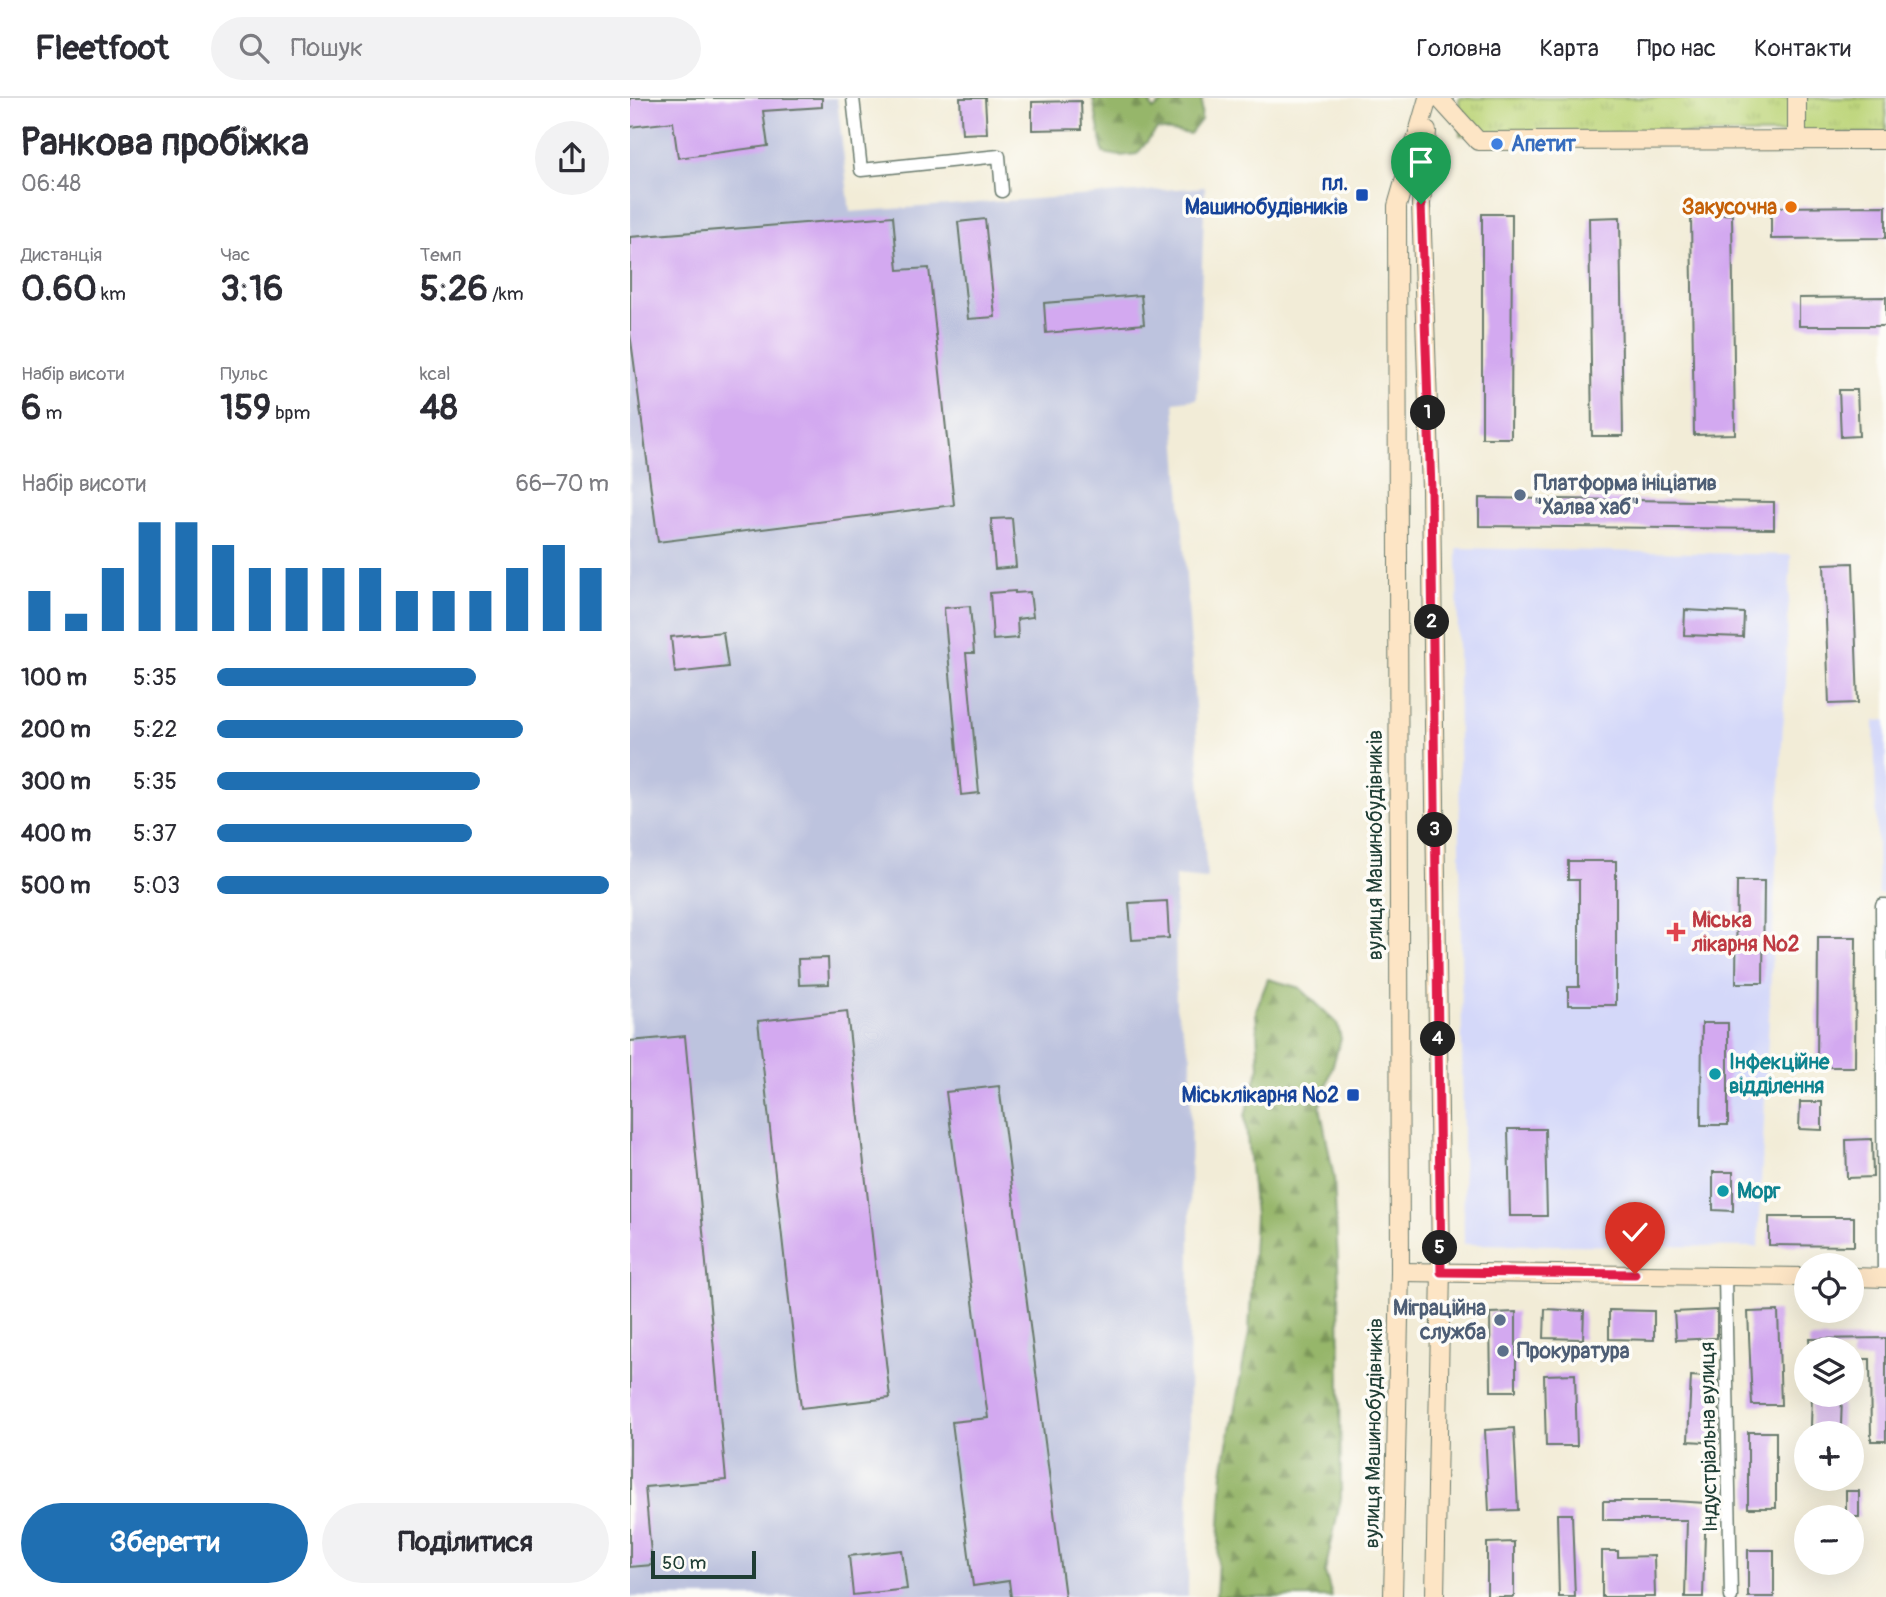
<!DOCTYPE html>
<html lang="uk">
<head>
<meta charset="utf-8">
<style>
  :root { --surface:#fff; --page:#f2f2f3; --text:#2b2b33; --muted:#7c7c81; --line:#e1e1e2; --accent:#1f6fb2 }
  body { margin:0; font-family:Pangolin,sans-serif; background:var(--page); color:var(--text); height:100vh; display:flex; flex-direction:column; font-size:26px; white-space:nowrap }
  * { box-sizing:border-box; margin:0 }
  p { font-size:23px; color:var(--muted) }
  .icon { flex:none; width:38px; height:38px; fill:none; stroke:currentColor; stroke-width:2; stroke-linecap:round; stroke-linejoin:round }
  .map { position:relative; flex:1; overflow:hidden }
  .drawer { display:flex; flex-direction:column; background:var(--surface); width:630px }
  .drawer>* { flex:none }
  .fabs { position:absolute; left:1164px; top:1155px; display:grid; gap:14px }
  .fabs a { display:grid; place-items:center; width:70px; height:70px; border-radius:50%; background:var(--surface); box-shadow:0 7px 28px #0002; font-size:35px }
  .scale { position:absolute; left:21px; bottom:18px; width:105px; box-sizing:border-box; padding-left:7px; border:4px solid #1f3d34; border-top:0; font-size:19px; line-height:24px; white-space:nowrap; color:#1f3d34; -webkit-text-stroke:5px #fdfcf7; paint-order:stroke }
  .pin { position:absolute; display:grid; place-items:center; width:60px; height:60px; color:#fff; margin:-72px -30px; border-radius:50% 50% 50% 0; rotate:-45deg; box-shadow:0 0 7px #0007 }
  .pin .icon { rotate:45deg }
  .km { position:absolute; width:35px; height:35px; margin:-18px; border-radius:50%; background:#222; color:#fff; font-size:19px; line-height:35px; text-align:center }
  .round { display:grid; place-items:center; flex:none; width:74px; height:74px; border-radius:37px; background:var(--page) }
  .headline { display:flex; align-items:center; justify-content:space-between; height:119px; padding:0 21px }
  h1 { font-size:38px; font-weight:700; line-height:52px }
  .metrics { display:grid; grid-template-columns:repeat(3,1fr); gap:10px; height:119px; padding:7px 21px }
  .metrics div { display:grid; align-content:center }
  .metrics b { font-size:35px; font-weight:700 }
  .metrics small { font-size:19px; font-weight:400 }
  .metrics p { font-size:19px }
  .chart { height:196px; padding:14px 21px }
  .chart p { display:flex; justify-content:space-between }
  .chart svg { width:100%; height:126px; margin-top:7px; stroke:var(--accent); stroke-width:6 }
  .action { display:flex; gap:14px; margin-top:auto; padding:14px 21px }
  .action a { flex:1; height:80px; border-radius:42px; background:var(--accent); color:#fff; font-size:28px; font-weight:700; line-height:80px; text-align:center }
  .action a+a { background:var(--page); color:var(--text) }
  ul { padding:0 21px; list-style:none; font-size:23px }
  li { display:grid; grid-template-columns:112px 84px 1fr; align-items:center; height:52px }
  li i { height:18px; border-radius:9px; background:var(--accent) }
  header { display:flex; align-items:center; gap:42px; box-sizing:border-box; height:98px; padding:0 35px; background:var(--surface); border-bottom:2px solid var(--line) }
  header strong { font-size:33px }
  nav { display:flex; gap:38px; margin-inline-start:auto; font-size:24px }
  .search { width:490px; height:63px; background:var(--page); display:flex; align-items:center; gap:18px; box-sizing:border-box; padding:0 24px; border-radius:38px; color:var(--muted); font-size:26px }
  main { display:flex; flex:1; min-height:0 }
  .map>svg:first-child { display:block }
</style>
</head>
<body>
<header>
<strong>Fleetfoot</strong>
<div class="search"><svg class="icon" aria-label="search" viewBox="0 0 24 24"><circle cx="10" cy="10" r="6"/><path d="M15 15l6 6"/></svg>Пошук</div>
<nav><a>Головна</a><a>Карта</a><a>Про нас</a><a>Контакти</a></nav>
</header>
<main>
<section class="drawer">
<div class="headline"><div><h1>Ранкова пробіжка</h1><p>06:48</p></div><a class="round"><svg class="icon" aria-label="share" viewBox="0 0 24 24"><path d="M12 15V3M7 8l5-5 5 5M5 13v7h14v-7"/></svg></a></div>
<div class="metrics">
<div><p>Дистанція</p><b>0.60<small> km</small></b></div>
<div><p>Час</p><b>3:16</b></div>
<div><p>Темп</p><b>5:26<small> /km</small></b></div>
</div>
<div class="metrics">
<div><p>Набір висоти</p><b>6<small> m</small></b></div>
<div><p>Пульс</p><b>159<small> bpm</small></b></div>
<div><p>kcal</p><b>48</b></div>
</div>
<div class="chart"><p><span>Набір висоти</span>66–70 m</p>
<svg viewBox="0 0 160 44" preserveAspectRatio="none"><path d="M5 44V30M15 44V38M25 44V22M35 44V6M45 44V6M55 44V14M65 44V22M75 44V22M85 44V22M95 44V22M105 44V30M115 44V30M125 44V30M135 44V22M145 44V14M155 44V22"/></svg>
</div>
<ul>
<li><b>100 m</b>5:35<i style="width:66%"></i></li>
<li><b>200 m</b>5:22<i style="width:78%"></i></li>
<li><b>300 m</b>5:35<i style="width:67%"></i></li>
<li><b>400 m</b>5:37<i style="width:65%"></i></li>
<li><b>500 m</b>5:03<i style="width:100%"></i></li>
</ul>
<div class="action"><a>Зберегти</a><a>Поділитися</a></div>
</section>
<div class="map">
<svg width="1256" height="1499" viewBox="0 0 1256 1499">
  <defs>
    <pattern id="grass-tufts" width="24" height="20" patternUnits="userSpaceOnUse" patternTransform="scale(1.75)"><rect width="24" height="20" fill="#bdd57a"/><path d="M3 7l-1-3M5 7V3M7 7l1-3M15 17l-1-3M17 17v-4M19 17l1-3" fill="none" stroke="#a2b86a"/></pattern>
    <pattern id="forest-firs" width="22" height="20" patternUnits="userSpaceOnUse" patternTransform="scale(1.75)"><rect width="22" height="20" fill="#96b66a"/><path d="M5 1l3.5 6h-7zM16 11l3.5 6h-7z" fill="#7a9558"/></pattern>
  </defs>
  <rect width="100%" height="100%" fill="#fdfcf7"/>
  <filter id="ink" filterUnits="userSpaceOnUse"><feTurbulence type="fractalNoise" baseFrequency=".0143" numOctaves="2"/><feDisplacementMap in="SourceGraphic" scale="14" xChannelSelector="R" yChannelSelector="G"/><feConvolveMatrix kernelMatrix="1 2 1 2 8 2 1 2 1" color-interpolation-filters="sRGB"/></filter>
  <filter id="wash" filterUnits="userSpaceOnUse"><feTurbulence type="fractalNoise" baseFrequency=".00686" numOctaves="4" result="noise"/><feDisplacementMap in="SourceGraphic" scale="28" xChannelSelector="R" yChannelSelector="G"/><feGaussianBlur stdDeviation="1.57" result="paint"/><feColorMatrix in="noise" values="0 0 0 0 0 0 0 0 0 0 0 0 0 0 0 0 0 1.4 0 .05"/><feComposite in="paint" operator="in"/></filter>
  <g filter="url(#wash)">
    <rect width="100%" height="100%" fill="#f2ecd7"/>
    <g fill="#d4d8f9" fill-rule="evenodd">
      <path d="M827,450L1161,457L1128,1149L834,1146ZM986,763V907H938V889H949V782H938ZM1107,783L1134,784L1132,885H1106ZM1072,925H1098L1097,1027H1071ZM1083,1074H1103L1102,1112H1084Z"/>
      <polygon points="1256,622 1256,796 1248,796 1244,623"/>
    </g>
    <polygon fill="#bdc3de" points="0,0 207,0 220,114 575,89 567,301 544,304 577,781 545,778 546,910 561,958 558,1499 0,1499"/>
    <polygon fill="url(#grass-tufts)" stroke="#6e8957" stroke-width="2" points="829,0 1256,0 1256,35 830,37"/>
    <g fill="url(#forest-firs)" stroke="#5a7a4f" stroke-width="2">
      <polygon points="463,0 518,0 523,12 539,0 572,0 571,22 560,36 527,31 507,56 490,58 473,55"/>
      <polygon points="638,881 670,890 707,925 711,941 690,1008 704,1080 709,1186 711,1400 695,1474 702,1499 586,1499 593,1374 619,1235 625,1118 615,1018 629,969 626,912"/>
    </g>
    <g id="blocks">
      <g fill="#d3a9f0">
        <polygon points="0,0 192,0 192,9 133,13 138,48 48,60 43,24 0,29"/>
        <polygon points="330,0 355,0 357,35 332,36"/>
        <polygon points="451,3 452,31 402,32 402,4"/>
        <polygon points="1256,108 1256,140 1141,141 1141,109"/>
        <polygon points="852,116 882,116 881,340 852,340"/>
        <polygon points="1102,116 1105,336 1064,337 1061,117"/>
        <polygon points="263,118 268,172 299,170 324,407 28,444 0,235 0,139"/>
        <polygon points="990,119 993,338 962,338 959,120"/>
        <polygon points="355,121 365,219 338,221 328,124"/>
        <polygon points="511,197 514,226 416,235 414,205"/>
        <polygon points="1256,199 1256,228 1169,228 1169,200"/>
        <polygon points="1209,292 1227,292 1229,338 1211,339"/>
        <polygon points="849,400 1144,404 1144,431 849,428"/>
        <polygon points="382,420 386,469 365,471 361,421"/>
        <polygon points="1223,465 1228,605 1199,606 1194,466"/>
        <polygon points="385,493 385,495 400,494 403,519 387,521 388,540 363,542 360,495"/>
        <polygon points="340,508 344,555 336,555 349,695 331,697 314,510"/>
        <polygon points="1055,512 1114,515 1113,539 1054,537"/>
        <polygon points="93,534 98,569 45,575 41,539"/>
        <polygon points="938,763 986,763 986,907 938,907 938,889 949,889 949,782 938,782"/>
        <polygon points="1107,783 1134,783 1133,885 1106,885"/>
        <polygon points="537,803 539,840 502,842 499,805"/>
        <polygon points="1188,839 1226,839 1225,969 1187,969"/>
        <polygon points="198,860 199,886 169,887 168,861"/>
        <polygon points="217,913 260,1300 171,1310 128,923"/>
        <polygon points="1072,925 1098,925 1098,1027 1071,1027"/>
        <polygon points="55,938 96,1382 15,1389 22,1467 0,1469 0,943"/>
        <polygon points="369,988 435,1499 381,1499 379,1483 343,1488 322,1324 358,1320 316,994"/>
        <polygon points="1170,1004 1192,1004 1192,1032 1169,1031"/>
        <polygon points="878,1031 915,1031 917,1118 880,1118"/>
        <polygon points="1242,1041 1243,1079 1217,1080 1216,1042"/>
        <polygon points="1083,1074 1103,1074 1103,1113 1083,1112"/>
        <polygon points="1139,1119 1224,1119 1224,1148 1139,1147"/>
        <polygon points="915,1211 954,1213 953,1241 914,1240"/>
        <polygon points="979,1212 1024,1213 1024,1242 979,1241"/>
        <polygon points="1087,1212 1087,1240 1046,1242 1044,1214"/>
        <polygon points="1148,1213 1151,1307 1122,1307 1118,1214"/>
        <polygon points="886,1214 886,1293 861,1293 860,1215"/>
        <polygon points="1256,1240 1256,1343 1241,1343 1240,1261 1222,1261 1222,1251 1180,1251 1179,1241"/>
        <polygon points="945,1276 947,1348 916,1348 914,1277"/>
        <polygon points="1061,1278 1088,1280 1089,1345 1058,1343"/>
        <polygon points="1182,1297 1212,1297 1211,1329 1181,1328"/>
        <polygon points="884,1330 888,1412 859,1413 855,1332"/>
        <rect x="1118" y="1334" width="28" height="76"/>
        <rect x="1216" y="1393" width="13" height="26"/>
        <polygon points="973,1403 1043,1403 1076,1405 1073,1499 1055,1499 1057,1422 973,1422"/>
        <polygon points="927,1416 942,1416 945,1499 929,1499"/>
        <polygon points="884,1444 884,1499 857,1499 857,1445"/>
        <polygon points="272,1452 277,1491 223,1497 219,1458"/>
        <rect x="1118" y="1452" width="26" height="47"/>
        <polygon points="972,1453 988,1453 988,1459 1024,1458 1025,1499 972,1499"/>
      </g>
    </g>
  </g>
  <g filter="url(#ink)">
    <use href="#blocks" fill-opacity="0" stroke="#697a6d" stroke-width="2"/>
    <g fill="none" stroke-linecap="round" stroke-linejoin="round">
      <defs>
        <g id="street">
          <polyline points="223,0 231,72 369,58 372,93"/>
          <polyline points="1095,1177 1101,1499"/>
          <polyline points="1254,1180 1252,807 1256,807"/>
        </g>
        <g id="secondary">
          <polyline points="809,0 848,43 1256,42"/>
          <polyline points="797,33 791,106 801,392 811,1170 805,1499"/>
          <polyline points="1167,42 1167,0"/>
          <polyline points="770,1174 1176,1179"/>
          <polyline points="1222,1179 1256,1180"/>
          <polyline points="763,1499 770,1174 767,108 798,0"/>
        </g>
      </defs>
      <use href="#street" stroke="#697a6d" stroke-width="15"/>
      <use href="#secondary" stroke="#697a6d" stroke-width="20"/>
      <use href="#street" stroke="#fff" stroke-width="12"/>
      <use href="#secondary" stroke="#fde5c5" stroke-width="18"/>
    </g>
  </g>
  <g fill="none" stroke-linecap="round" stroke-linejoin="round" filter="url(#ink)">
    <defs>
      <polyline id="route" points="791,106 801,392 811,1174 1005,1176"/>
    </defs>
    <use href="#route" stroke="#fff" stroke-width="14"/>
    <use href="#route" stroke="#e11d48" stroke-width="9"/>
  </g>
  <circle fill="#3f7fe0" stroke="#fdfcf7" stroke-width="2.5" cx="867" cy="46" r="7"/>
  <g fill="#1a4fb4" stroke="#fdfcf7" stroke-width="2.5">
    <rect x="725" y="90" width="14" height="14" rx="3.5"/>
    <rect x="716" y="990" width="14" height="14" rx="3.5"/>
  </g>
  <circle fill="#e8710a" stroke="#fdfcf7" stroke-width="2.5" cx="1161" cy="109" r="7"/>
  <g fill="#5c6f8a" stroke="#fdfcf7" stroke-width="2.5">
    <circle cx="890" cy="397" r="7"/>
    <circle cx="870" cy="1222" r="7"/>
    <circle cx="873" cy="1253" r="7"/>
  </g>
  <path fill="#e0444e" stroke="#fdfcf7" stroke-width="2.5" d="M1042.5 823.5h7v7h7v7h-7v7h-7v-7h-7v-7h7z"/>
  <g fill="#0f9aa8" stroke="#fdfcf7" stroke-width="2.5">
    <circle cx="1085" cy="976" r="7"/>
    <circle cx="1093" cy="1093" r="7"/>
  </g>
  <g text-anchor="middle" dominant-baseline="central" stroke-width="7" stroke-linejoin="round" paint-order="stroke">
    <g font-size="21" font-weight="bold" fill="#366cbe" stroke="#fdfcf7" text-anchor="start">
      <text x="881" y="46">Апетит</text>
    </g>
    <g font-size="21" font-weight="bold" fill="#164399" stroke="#fdfcf7" text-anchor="end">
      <text x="718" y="85">пл.<tspan x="718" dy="24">Машинобудівників</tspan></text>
      <text x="709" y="997">Міськлікарня №2</text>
    </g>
    <g font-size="21" font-weight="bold" fill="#c56008" stroke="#fdfcf7" text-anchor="end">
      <text x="1147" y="109">Закусочна</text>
    </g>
    <g font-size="21" font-weight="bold" fill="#4e5e75" stroke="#fdfcf7" text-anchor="start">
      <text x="904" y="385">Платформа ініціатив<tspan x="904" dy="24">"Халва хаб"</tspan></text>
      <text x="856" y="1210" text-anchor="end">Міграційна<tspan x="856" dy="24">служба</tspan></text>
      <text x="887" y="1253">Прокуратура</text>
    </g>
    <g font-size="21" fill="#1f3d34" stroke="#fdfcf7">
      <text transform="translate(745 747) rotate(-90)">вулиця Машинобудівників</text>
      <text transform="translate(744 1335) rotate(-89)">вулиця Машинобудівників</text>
      <text transform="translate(1079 1339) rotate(-91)">Індустріальна вулиця</text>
    </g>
    <g font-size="21" font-weight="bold" fill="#be3a42" stroke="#fdfcf7" text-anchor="start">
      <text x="1062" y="822">Міська<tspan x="1062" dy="24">лікарня №2</tspan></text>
    </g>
    <g font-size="21" font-weight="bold" fill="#0d838f" stroke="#fdfcf7" text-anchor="start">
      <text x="1099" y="964">Інфекційне<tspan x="1099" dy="24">відділення</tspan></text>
      <text x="1107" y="1093">Морг</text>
    </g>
  </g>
</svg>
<div class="fabs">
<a><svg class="icon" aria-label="locate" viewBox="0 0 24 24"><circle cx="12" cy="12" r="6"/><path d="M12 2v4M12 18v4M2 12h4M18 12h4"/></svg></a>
<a><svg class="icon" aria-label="layers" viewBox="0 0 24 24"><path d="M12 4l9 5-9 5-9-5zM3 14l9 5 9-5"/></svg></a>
<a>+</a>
<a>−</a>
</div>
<div class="scale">50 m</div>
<div class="pin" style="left:791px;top:106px;background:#1e9e55"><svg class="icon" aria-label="arrive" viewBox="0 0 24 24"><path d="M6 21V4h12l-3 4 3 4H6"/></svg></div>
<div class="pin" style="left:1005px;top:1176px;background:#d93025"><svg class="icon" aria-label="check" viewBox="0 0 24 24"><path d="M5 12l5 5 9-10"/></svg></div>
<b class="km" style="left:798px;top:315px">1</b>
<b class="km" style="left:802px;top:524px">2</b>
<b class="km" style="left:805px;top:732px">3</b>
<b class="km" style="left:808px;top:941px">4</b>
<b class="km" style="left:810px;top:1150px">5</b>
</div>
</main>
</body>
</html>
